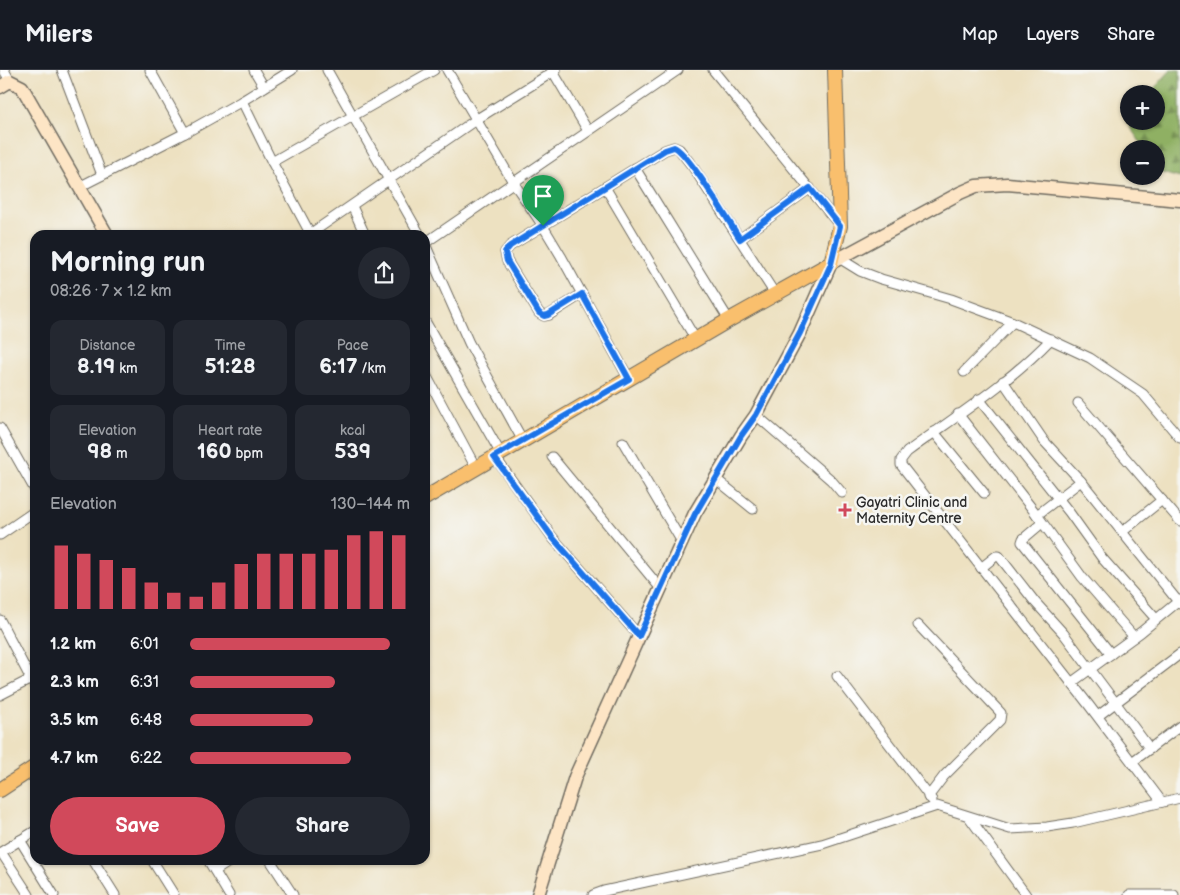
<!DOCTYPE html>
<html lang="en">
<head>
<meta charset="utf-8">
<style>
  :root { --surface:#171b24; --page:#242831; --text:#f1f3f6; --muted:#9ea1a6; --line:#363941; --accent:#d1495b }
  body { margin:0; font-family:"Balsamiq Sans",sans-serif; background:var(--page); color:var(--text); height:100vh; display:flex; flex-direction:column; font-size:19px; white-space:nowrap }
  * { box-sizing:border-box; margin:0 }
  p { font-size:16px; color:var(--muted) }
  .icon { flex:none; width:28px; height:28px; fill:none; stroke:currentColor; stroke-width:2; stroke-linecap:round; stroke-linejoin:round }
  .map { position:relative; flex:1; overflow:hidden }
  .details { position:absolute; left:30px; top:160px; width:400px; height:635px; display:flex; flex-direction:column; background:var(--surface); border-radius:15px; box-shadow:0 1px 4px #0004 }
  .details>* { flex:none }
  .controls { position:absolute; left:1120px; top:15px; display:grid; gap:10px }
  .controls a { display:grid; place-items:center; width:45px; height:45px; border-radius:50%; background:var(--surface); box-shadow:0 1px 4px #0004; font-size:25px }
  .pin { position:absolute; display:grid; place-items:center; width:42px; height:42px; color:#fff; margin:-51px -21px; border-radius:50% 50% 50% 0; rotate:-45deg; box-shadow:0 0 5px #0007 }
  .pin .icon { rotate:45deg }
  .round { display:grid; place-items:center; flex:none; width:52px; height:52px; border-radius:26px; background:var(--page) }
  .overview { display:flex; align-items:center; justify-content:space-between; height:85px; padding:0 20px }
  h1 { font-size:28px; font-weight:600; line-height:38px }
  .metrics { display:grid; grid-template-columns:repeat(3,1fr); gap:8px; height:85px; padding:5px 20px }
  .metrics div { display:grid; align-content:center; border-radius:12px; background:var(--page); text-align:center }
  .metrics b { font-size:21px; font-weight:600 }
  .metrics small { font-size:14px; font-weight:400 }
  .metrics p { font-size:14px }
  .chart { height:140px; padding:10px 20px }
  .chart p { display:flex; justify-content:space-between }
  .chart svg { width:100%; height:90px; margin-top:5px; stroke:var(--accent); stroke-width:6 }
  .primary-button { display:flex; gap:10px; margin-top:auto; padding:10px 20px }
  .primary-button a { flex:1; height:58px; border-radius:30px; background:var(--accent); color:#fff; font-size:20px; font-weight:600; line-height:58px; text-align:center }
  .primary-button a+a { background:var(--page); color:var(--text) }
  ul { padding:0 20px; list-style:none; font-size:16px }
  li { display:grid; grid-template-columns:80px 60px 1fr; align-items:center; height:38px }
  li i { height:12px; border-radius:6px; background:var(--accent) }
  header { display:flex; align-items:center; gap:30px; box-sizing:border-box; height:70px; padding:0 25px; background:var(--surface); border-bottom:1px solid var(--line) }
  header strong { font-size:24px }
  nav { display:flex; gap:28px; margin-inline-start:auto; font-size:18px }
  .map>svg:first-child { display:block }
</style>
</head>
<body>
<header>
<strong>Milers</strong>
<nav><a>Map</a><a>Layers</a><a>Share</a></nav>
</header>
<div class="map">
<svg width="1180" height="825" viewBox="0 0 1180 825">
  <defs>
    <pattern id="forest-firs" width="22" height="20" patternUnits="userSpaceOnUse" patternTransform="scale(1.25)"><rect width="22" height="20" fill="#8fb063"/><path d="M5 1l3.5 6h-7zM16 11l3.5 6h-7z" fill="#758f52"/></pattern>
  </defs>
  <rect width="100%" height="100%" fill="#f6f6f2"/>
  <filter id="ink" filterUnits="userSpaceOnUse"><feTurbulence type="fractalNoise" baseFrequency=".02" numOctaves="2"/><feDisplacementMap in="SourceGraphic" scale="10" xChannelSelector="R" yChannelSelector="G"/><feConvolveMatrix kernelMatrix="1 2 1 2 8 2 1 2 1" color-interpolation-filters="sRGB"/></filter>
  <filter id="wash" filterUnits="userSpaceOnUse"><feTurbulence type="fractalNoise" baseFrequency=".0096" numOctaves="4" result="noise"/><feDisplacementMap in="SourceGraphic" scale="20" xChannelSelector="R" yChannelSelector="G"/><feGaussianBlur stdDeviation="1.12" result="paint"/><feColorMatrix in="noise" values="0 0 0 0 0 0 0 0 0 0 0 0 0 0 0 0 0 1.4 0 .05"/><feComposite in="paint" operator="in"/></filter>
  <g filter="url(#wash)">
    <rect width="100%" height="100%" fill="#ede1c1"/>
    <polygon fill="url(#forest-firs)" stroke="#5d6e47" points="1171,0 1180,0 1180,108 1162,103 1156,95 1156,79 1145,79 1125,50 1129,46 1129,51 1156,51 1156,24 1149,24"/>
  </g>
  <g filter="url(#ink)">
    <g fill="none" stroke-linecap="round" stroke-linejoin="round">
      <defs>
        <g id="street">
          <polyline points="4,0 10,11"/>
          <polyline points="62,0 102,105"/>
          <polyline points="150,0 185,63 242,31 292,0"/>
          <polyline points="254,0 264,17"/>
          <polyline points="327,0 420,165"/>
          <polyline points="447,0 513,112 543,156 561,186 629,309"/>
          <polyline points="552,0 588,61"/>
          <polyline points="713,0 840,156"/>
          <polyline points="242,31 272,92 311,165"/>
          <polyline points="272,92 434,0"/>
          <polyline points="635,98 729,250"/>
          <polyline points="79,117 185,63"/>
          <polyline points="605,117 696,270"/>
          <polyline points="352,136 365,165"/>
          <polyline points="310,164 477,49 556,0"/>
          <polyline points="740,169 810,118"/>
          <polyline points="425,173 678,0"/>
          <polyline points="425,174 469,273 523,371"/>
          <polyline points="838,191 839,188 860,201 881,209 951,229 1013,252 1090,288 1143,324 1180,368"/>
          <polyline points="582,224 549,245 544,246 539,243 507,191 505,182 510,176 665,80 674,77 679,79 693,97 775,224"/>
          <polyline points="425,251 501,384"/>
          <path d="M1051,269C1010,312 955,347 907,382L901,390V395L1088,634L1162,732"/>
          <polyline points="964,302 1013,252"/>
          <polyline points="425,303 476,398"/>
          <polyline points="1003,311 1044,371 1081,411 1180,534"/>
          <polyline points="979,329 1069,442 1102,488 1156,549"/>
          <polyline points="1078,333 1180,451"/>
          <polyline points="958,344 1037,445"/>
          <polyline points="756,345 831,410 842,423"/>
          <polyline points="0,358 35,420"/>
          <polyline points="934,362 984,423"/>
          <polyline points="623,372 682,472"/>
          <polyline points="495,387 553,468 639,566"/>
          <polyline points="552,387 661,519"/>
          <polyline points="716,409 753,439"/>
          <polyline points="1081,411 1037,445 1082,507 1134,567"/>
          <polyline points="1042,453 1023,469 1022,472 1111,584"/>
          <polyline points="1122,462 1162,430"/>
          <polyline points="0,465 35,441"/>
          <polyline points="981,498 996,486 999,486 1035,532 1064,564 1150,679"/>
          <polyline points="0,550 35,617"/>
          <polyline points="918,555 1001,643 1000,650 944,706 928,727"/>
          <polyline points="837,606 932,730"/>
          <polyline points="1071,613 1141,562 1180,530"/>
          <polyline points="0,625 31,609"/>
          <polyline points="1098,646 1180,584"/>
          <polyline points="1132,692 1180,656"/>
          <polyline points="969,747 1026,825"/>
          <polyline points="20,770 54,825"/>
          <polyline points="93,790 115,825"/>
          <polyline points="152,790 174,825"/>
          <polyline points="208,790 229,825"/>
          <polyline points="270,790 293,825"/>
          <polyline points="215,801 232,790"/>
          <polyline points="29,825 1,782 35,761"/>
          <polyline points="593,825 604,821 822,774 937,736 1010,759 1047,757 1073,753 1180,728"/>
          <polyline points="1129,825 1174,825"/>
        </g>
        <g id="secondary">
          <polyline points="0,17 10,11 22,17 107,165"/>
          <polyline points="538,825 575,707 695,443 741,366 756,345 800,263 831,193 960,123 976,116 1007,114 1180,130"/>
        </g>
        <g id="primary">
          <polyline points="425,428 729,250 831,193 840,156 835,0"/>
          <polyline points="0,720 35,697"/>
        </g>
      </defs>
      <use href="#street" stroke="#6f6b60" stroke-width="11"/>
      <use href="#secondary" stroke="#6f6b60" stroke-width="15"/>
      <use href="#primary" stroke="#6f6b60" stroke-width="16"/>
      <use href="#street" stroke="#fff" stroke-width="9"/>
      <use href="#secondary" stroke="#fde5c5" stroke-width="12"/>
      <use href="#primary" stroke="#f9bf6d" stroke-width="14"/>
    </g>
  </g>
  <g fill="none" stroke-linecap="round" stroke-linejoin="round" filter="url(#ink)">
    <defs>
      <path id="route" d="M674,77C688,82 729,152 740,169L810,118L840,156L831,194L800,263L756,345L741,366L695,444L639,566L553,468L494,387L629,309L582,224L548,245L544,246L539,243L507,191L505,182L510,176L665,80Z"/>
    </defs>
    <use href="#route" stroke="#fff" stroke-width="10"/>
    <use href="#route" stroke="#1a73e8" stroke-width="6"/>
  </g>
  <path fill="#d1495b" stroke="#f6f6f2" stroke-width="2" d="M842.5 432.5h5v5h5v5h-5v5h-5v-5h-5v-5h5z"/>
  <g text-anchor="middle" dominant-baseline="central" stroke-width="5" stroke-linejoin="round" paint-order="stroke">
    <g font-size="14" fill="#2b2b2b" stroke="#f6f6f2" text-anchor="start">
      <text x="856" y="432">Gayatri Clinic and<tspan x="856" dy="16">Maternity Centre</tspan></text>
    </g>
  </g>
</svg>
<div class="controls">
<a>+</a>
<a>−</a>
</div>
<div class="pin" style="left:543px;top:156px;background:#1e9e55"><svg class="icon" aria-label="arrive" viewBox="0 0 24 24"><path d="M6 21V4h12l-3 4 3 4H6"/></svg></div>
<section class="details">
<div class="overview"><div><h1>Morning run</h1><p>08:26 · 7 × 1.2 km</p></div><a class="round"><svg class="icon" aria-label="share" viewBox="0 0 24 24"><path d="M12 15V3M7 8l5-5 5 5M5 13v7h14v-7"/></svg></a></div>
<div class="metrics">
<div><p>Distance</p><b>8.19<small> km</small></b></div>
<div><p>Time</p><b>51:28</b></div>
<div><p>Pace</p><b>6:17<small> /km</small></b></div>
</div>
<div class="metrics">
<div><p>Elevation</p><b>98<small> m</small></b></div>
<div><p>Heart rate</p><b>160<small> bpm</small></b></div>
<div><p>kcal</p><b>539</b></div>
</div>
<div class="chart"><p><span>Elevation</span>130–144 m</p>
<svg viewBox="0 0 160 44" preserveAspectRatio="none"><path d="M5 44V13M15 44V17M25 44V20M35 44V24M45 44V31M55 44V36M65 44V38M75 44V31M85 44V22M95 44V17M105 44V17M115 44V17M125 44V15M135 44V8M145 44V6M155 44V8"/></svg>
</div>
<ul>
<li><b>1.2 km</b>6:01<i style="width:91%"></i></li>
<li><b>2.3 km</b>6:31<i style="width:66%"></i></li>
<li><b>3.5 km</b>6:48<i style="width:56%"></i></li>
<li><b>4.7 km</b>6:22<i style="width:73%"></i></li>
</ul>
<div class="primary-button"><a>Save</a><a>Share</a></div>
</section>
</div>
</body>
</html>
